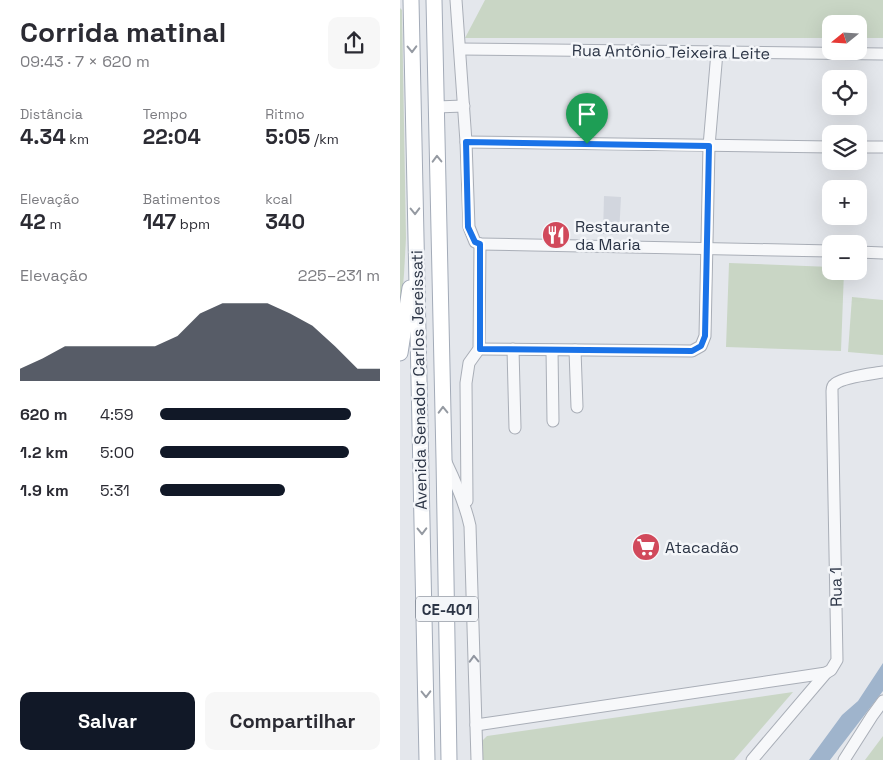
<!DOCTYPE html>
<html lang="pt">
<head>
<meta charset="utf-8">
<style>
  :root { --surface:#fff; --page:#f7f7f7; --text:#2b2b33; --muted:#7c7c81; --accent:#111827 }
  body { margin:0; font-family:"Space Grotesk",sans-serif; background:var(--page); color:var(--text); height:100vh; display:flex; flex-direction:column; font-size:19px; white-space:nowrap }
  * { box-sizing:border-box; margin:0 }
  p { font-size:16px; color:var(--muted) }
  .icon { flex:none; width:28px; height:28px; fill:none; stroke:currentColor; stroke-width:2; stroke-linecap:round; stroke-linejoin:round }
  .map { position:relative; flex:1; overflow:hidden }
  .sheet { display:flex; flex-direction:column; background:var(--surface); width:400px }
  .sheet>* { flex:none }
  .needle { width:32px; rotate:252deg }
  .tools { position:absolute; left:422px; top:15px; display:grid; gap:10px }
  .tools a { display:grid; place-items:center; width:45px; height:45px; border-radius:10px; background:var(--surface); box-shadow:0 5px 20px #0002; font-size:25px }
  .pin { position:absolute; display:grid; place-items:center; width:42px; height:42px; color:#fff; margin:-51px -21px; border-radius:50% 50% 50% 0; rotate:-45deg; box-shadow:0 0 5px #0007 }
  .pin .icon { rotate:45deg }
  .round { display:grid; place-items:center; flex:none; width:52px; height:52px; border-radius:10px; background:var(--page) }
  .overview { display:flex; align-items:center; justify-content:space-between; height:85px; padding:0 20px }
  h1 { font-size:28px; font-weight:800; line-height:38px }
  .figures { display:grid; grid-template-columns:repeat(3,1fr); gap:8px; height:85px; padding:5px 20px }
  .figures div { display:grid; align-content:center }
  .figures b { font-size:21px; font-weight:800 }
  .figures small { font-size:14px; font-weight:400 }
  .figures p { font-size:14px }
  .chart { height:140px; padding:10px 20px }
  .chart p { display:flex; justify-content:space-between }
  .chart svg { width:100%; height:90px; margin-top:5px; fill:var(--accent); opacity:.7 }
  .action { display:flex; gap:10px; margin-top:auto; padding:10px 20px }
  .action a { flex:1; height:58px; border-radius:10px; background:var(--accent); color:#fff; font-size:20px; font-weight:800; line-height:58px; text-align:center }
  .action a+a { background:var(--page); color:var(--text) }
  ul { padding:0 20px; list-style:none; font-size:16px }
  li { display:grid; grid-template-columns:80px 60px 1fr; align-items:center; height:38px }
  li i { height:12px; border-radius:6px; background:var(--accent) }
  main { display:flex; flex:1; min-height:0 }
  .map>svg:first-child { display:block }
</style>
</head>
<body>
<main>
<section class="sheet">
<div class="overview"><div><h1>Corrida matinal</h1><p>09:43 · 7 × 620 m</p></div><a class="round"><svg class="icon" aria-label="share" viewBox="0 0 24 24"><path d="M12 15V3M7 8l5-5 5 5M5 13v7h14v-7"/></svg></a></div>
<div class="figures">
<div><p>Distância</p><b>4.34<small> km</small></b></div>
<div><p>Tempo</p><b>22:04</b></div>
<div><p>Ritmo</p><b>5:05<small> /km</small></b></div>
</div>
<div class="figures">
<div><p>Elevação</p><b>42<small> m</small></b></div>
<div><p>Batimentos</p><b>147<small> bpm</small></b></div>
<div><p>kcal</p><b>340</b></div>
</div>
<div class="chart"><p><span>Elevação</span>225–231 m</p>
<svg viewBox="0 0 160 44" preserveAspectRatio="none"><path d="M0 44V38L10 33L20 27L30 27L40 27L50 27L60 27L70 22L80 11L90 6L100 6L110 6L120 11L130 17L140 27L150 38L160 38V44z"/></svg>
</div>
<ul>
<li><b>620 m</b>4:59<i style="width:87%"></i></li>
<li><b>1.2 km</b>5:00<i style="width:86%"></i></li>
<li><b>1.9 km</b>5:31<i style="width:57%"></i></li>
</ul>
<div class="action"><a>Salvar</a><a>Compartilhar</a></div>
</section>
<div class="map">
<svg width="483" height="760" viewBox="0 0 483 760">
  <rect width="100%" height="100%" fill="#e4e7ec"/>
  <polygon fill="#d2d6de" points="204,196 221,197 219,235 203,234"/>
  <g fill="#c9d6c5">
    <polygon points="85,0 483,0 483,38 459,38 459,24 431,24 431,38 65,38"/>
    <polygon points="0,8 2,10 6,238 4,274 0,323"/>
    <polygon points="329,263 431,267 431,271 444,271 441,351 326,347"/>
    <polygon points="452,297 483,300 483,355 448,352"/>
    <polygon points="393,692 334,760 83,760 82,741 87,736"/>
    <polygon points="483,736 483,760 465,760"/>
  </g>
  <polygon fill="#9fb4cc" points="483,663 483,691 430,760 409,760 442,715 458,701"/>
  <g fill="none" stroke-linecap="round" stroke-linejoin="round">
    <defs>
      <g id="minor">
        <polyline points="56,0 66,142 69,227 75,242 80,244"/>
        <polyline points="60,49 483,54"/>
        <polyline points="36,107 64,106"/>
        <polyline points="66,142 431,147"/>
        <polyline points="459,147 483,147"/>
        <polyline points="80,244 431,251"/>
        <polyline points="459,252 483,253"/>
        <polyline points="79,349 292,351 301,346 305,336 309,146 317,52"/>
        <polyline points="113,349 115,428"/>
        <polyline points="152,350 153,421"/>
        <polyline points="175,350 177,407"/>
        <path d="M46,462C56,483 65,503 70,526L77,760"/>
        <polyline points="67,501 66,383 69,363 79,349 80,244"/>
        <polyline points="76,725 426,673"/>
        <path d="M352,760L426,673L431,670L437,660L432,391C432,388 432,386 435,384C443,377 472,374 483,372"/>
        <polyline points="444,760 472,716 483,701"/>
      </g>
      <g id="major">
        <polyline points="11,0 27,760"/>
        <polyline points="34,0 44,459 49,760"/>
        <polyline points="0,353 10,288"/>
      </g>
    </defs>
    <use href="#minor" stroke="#a9aeb7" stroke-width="13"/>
    <use href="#major" stroke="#a3abb8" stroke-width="17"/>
    <use href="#minor" stroke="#f7f8fa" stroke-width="11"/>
    <use href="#major" stroke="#fff" stroke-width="15"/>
  </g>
  <defs><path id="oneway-chevron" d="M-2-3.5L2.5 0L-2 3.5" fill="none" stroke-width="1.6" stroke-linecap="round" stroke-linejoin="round" transform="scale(1.25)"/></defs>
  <g stroke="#959aa2">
    <use href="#oneway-chevron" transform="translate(12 49) rotate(89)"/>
    <use href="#oneway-chevron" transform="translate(37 159) rotate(-91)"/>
    <use href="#oneway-chevron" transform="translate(15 211) rotate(89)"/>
    <use href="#oneway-chevron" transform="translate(43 410) rotate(-91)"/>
    <use href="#oneway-chevron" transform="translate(22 531) rotate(89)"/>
    <use href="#oneway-chevron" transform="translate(26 694) rotate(89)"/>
  </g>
  <use stroke="#9196a0" href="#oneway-chevron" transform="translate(74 659) rotate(-92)"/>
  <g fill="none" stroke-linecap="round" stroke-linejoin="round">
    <defs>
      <polygon id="route" points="66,142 309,146 305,336 301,346 292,351 80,349 80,244 75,242 68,227"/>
    </defs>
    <use href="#route" stroke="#fff" stroke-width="10"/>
    <use href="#route" stroke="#1a73e8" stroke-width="6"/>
  </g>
  <defs>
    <symbol id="restaurant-disc" viewBox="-11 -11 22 22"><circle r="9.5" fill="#d1495b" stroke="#f4f6f9"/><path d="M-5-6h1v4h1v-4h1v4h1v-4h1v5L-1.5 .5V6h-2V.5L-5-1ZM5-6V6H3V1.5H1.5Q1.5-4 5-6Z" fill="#fff"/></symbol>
    <symbol id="supermarket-disc" viewBox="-11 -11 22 22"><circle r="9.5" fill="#d1495b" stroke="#f4f6f9"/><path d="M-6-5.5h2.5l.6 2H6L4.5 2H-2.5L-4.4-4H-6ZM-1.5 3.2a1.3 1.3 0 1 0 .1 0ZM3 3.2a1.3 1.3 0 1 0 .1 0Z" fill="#fff"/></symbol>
  </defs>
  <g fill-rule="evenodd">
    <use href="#restaurant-disc" x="140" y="219" width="32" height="32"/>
    <use href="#supermarket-disc" x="230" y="531" width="32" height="32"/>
  </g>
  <g text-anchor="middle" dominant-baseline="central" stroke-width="5" stroke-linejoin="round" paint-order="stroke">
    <rect fill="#f4f6f9" stroke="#676e7b" stroke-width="1" x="16" y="596.5" width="62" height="25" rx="4"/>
    <g font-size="15" font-weight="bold" fill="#2b3445">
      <text x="47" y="609">CE-401</text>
    </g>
    <g font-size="16" fill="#2b3445" stroke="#f4f6f9">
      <text transform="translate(271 52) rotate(1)">Rua Antônio Teixeira Leite</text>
      <text transform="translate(19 380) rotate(-91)">Avenida Senador Carlos Jereissati</text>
      <text transform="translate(436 587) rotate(-91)">Rua 1</text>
    </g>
    <g font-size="16" fill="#2b3445" stroke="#f4f6f9" text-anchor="start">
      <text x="175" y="226">Restaurante<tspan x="175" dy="18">da Maria</tspan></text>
      <text x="265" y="547">Atacadão</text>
    </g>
  </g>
</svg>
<div class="tools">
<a><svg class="needle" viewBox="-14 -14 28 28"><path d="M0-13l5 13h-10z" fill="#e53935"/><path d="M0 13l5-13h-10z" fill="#7c7c81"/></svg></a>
<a><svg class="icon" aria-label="locate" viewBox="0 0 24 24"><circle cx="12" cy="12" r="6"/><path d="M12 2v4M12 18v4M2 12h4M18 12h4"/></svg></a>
<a><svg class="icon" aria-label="layers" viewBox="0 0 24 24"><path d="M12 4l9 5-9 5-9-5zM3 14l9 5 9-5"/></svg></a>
<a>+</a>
<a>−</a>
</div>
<div class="pin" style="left:187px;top:144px;background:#1e9e55"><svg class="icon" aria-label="arrive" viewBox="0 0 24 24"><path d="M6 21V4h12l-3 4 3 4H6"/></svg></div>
</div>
</main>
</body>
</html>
